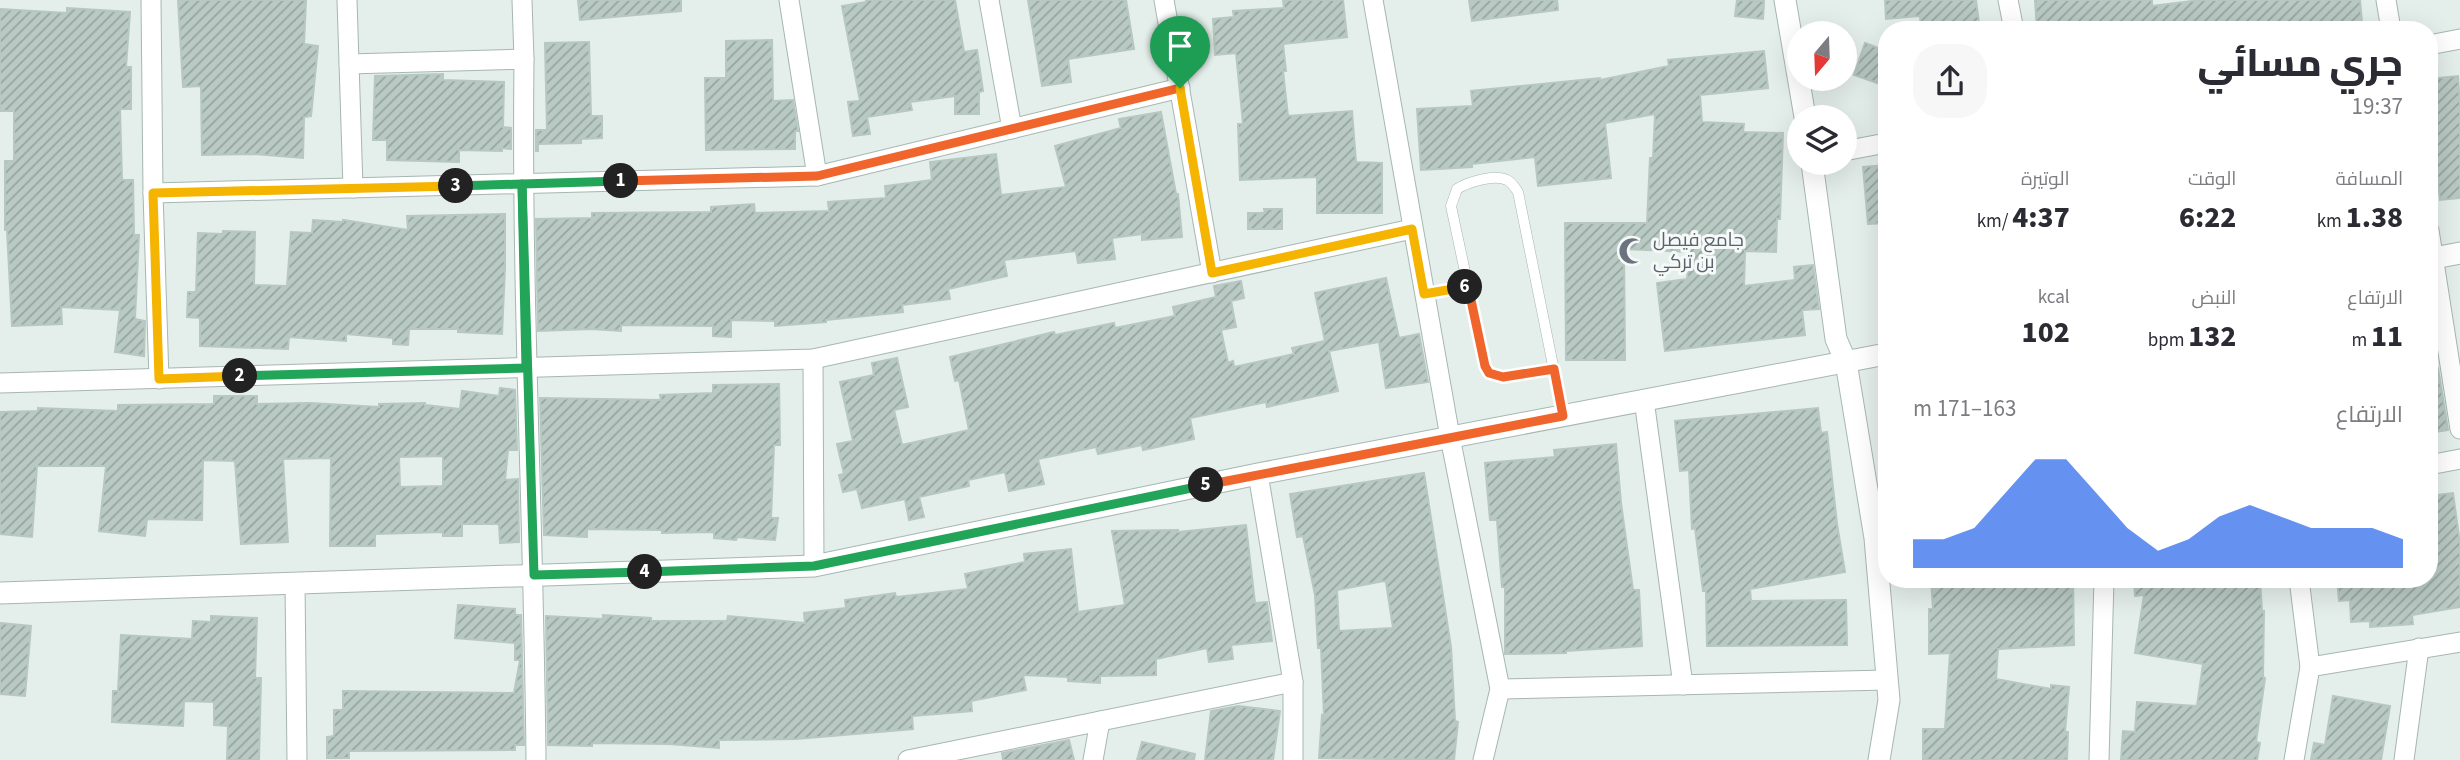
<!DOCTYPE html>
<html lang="ar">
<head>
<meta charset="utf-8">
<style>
  :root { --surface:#fff; --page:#f7f7f7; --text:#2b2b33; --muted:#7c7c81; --accent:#2563eb }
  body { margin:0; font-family:"Source Sans 3",Cairo,sans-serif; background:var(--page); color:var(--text); direction:rtl; height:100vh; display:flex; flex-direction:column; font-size:26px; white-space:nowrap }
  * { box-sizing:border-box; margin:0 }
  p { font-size:23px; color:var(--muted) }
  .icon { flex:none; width:38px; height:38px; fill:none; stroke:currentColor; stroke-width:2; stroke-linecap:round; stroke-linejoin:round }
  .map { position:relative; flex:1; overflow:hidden; direction:ltr }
  .side { position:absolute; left:1878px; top:21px; width:560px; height:567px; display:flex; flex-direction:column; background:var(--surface); border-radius:28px; box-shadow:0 7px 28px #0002; direction:rtl }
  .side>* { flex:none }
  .needle { width:46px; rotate:199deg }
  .buttons { position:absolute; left:1787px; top:21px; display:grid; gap:14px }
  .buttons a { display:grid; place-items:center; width:70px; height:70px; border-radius:50%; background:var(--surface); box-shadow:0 7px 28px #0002; font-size:35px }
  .pin { position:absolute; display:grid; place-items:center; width:60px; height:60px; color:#fff; margin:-72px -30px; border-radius:50% 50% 50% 0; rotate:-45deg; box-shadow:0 0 7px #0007 }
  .pin .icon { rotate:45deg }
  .km { position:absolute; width:35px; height:35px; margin:-18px; border-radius:50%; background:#222; color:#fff; font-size:19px; line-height:35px; text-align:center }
  .round { display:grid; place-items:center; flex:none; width:74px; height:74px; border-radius:28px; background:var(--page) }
  .head { display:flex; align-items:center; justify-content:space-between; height:119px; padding:0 35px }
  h1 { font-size:38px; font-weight:800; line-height:52px }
  .figures { display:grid; grid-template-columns:repeat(3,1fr); gap:10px; height:119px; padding:7px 35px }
  .figures div { display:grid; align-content:center }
  .figures b { font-size:30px; font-weight:800 }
  .figures small { font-size:19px; font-weight:400 }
  .figures p { font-size:19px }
  .chart { height:196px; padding:14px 35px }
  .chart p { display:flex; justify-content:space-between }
  .chart svg { width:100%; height:126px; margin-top:7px; fill:var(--accent); opacity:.7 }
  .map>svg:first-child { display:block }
</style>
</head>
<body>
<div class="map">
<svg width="2460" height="760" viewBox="0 0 2460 760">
  <defs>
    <pattern id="building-hatch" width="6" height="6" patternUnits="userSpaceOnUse" patternTransform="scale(1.75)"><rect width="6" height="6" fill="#b9c9c3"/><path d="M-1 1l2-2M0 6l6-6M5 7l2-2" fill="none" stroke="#96a59f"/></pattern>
  </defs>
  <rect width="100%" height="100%" fill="#e4eeea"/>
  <g fill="url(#building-hatch)" stroke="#b6c8c1" stroke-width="2" fill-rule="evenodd">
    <polygon points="178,0 306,0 304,44 318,46 311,116 304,117 303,158 254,154 202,155 201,86 183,87"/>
    <polygon points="578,0 681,0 681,11 580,20"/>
    <polygon points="866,0 955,0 964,52 977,50 983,91 979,92 979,114 955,114 955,96 910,102 912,110 867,117 870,134 853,136 848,102 860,101 842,6 866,2"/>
    <polygon points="1028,0 1126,0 1134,49 1068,59 1071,82 1042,86"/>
    <polygon points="1283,0 1343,0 1347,37 1283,44 1286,71 1283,71 1288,116 1352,111 1356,162 1382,163 1382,213 1317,213 1317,177 1240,180 1238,124 1243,124 1236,53 1215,55 1213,19 1234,17 1233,11 1284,8"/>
    <polygon points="1469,0 1557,0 1558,10 1472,21"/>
    <polygon points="1737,0 1764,1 1763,19 1735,16"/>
    <polygon points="1885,0 1976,0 1979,23 1921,29 1920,16 1886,19"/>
    <polygon points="2035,0 2152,0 2152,6 2200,0 2360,0 2362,23 2310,30 2037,30"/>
    <polygon points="67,8 130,12 126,67 131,67 131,109 120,109 122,180 133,180 134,235 139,235 135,319 145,321 144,356 115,352 120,310 61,307 62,324 12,326 7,230 5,230 5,161 14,161 14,111 0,111 0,9 67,13"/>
    <polygon points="772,40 773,101 793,100 798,131 795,131 795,149 706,150 705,78 726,78 726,41"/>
    <polygon points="589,42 591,116 602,116 602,138 581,139 581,143 538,144 538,151 536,151 536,130 547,130 545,43"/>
    <polygon points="1865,43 1886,51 1886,86 1854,75"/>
    <polygon points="1764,51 1768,88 1700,95 1702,122 1744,124 1743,132 1783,133 1780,219 1777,219 1776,252 1745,251 1744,286 1795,280 1794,267 1813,265 1819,309 1802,310 1805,335 1665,351 1657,283 1687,279 1689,252 1624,249 1625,360 1566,360 1565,223 1647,223 1650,158 1653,158 1655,114 1605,123 1611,178 1538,186 1535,157 1472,164 1472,167 1421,170 1417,109 1473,106 1471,91 1600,78 1600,80 1669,66 1668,60"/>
    <polygon points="443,74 443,80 504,82 503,127 511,128 511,149 502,148 502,151 459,150 459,162 387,160 387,140 373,140 375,76"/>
    <polygon points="2458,76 2460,106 2460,198 2440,200 2432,127 2429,127 2429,79"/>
    <polygon points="1161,112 1176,194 1178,194 1182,237 1142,240 1142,234 1112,238 1115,259 1078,263 1076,251 1004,260 1007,276 948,289 950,299 902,305 903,312 826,320 826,322 775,326 775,321 731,320 731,337 713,336 713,326 621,325 621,331 591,329 538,331 536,219 592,218 592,213 711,212 711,207 754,204 755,213 829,211 828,202 886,198 885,186 932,180 930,162 996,154 1001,195 1066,187 1055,146 1121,128 1119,119"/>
    <polygon points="1886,165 1886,223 1868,224 1863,167"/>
    <polygon points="1264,209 1282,209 1282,229 1248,229 1248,213 1265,213"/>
    <polygon points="505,214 505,268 502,334 458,332 458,329 409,329 408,345 393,344 393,338 346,334 346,341 289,337 288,349 200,346 200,318 187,317 188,292 196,292 198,233 223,234 223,231 255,232 254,285 287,286 291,232 312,233 313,220 343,222 343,220 408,230 407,216"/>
    <polygon points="1386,278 1399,338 1419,334 1428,382 1386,388 1379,342 1329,351 1338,391 1267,407 1266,402 1190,418 1194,439 1143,450 1142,445 1098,454 1096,447 1038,459 1044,484 1009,491 1005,472 968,480 969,486 919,497 924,517 909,520 905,499 862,508 857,489 843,492 839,475 844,474 837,444 853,441 840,382 874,375 872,363 897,358 908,407 894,410 902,445 969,430 959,380 955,381 950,357 1054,332 1055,335 1114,323 1115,328 1175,316 1173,307 1216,297 1214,286 1241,281 1244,298 1231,301 1236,327 1221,330 1228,363 1233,361 1234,367 1294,354 1292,348 1325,341 1315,293"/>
    <polygon points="2438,368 2448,430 2429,433 2429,369"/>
    <polygon points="779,384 780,445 774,445 771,518 778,518 775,540 737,537 736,540 714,538 714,532 662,533 662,530 587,529 587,537 544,535 540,398 661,400 660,395 713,393 713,385"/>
    <path d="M500,388L515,390L517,450H508L505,480L518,479L519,542L500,543L499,524H462V536H443V532L375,534V546H330L331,458L283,459L288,542L241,544L235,461L203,460L202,520L147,519L145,536L99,531L106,466H37L32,537L0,534V412L38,411V408L118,411V405L214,404V396H257V404L310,403L379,407V404L425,403V405L460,409L462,391L499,396ZM443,456V486L400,487L399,457Z"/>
    <polygon points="1818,408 1821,433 1827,432 1837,524 1845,572 1750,589 1751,601 1846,600 1847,645 1707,646 1706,591 1703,591 1695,528 1692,529 1689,470 1680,471 1675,421"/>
    <polygon points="1616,444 1621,503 1633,590 1639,590 1642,646 1566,651 1566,653 1505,654 1505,587 1502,587 1497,520 1490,520 1485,463 1555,457 1554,450"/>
    <path d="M1424,473L1451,647L1455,721L1458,722L1454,760L1319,758L1322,715L1324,716L1321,648H1318L1315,595L1303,536L1297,537L1290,494ZM1384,581L1386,582L1393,628L1339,631L1337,590Z"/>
    <polygon points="2453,493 2460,544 2460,607 2412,615 2413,624 2370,627 2370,621 2351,622 2350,600 2339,601 2337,579 2389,579 2390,587 2423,585 2422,579 2429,579 2429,496"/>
    <polygon points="1246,525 1255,603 1267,602 1272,641 1231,645 1233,659 1209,662 1207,648 1156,659 1156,675 1100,676 1100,683 1068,681 1068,677 1023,675 1026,690 971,701 972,711 912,716 913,729 796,739 719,740 719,748 669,744 592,743 592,746 548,745 546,616 603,619 603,615 651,618 651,621 727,621 728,616 805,623 804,613 846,608 845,600 895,593 896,597 968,589 965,574 1025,562 1024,554 1071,549 1078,612 1125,605 1112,531 1178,530 1178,532"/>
    <polygon points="1931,579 2073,579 2074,645 1998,649 1996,679 2051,689 2051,685 2069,687 2065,732 2068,732 2067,760 1923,760 1923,729 1945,729 1950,653 1929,654 1929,609 1933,609"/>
    <polygon points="2134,579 2260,579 2262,611 2264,611 2263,677 2265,678 2256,742 2260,743 2257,760 2121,760 2123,731 2135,732 2137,702 2197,706 2203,664 2135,653 2144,595 2135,596"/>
    <polygon points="458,605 515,609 515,615 521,615 524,745 515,745 515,750 349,751 349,758 327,758 327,737 334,736 334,710 343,710 343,691 514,693 520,660 515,660 515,643 455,638"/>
    <polygon points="211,616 257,618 255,678 261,678 259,760 227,760 228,726 214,725 214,702 184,701 183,726 112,722 113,691 118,691 121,635 192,639 193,621 211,622"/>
    <polygon points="0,623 31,626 25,696 0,694"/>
    <polygon points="2333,696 2390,706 2381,760 2311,760 2314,743 2325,745"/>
    <polygon points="1238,706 1280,711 1273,760 1205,760 1211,711"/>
    <polygon points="1069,740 1074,760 1003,760 1002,753"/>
    <polygon points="1142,742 1195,754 1194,760 1137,760"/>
  </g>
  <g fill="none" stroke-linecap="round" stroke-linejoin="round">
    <defs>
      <g id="service">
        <polyline points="1424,294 1468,286"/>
        <path d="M1554,369L1503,377L1489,373L1485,366L1451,206L1457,189C1468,182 1494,174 1507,180C1512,182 1515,188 1518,192L1563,415"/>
      </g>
      <g id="minor">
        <polyline points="151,0 153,193 159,379"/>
        <polyline points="347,0 353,188"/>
        <polyline points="522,0 524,59"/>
        <polyline points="789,0 817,176"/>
        <polyline points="989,0 1012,129"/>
        <polyline points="1164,0 1212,273"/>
        <polyline points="1373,0 1450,437 1500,689 1483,760"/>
        <polyline points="2008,0 2014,30"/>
        <polyline points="2386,0 2391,30"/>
        <polyline points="2429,45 2460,39"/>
        <path d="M349,64L524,59C521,293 534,526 536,760"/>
        <polyline points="1844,151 1886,143"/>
        <polyline points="153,193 817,176 1180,88"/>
        <polyline points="2429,230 2460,429"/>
        <polyline points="813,359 814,566"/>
        <polyline points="0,383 813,359 1412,229"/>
        <polyline points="1644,400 1683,685"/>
        <polyline points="2429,465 2460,459"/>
        <polyline points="1258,474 1293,682 1293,760"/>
        <polyline points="295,583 297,760"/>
        <polyline points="2310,667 2460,642"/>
        <polyline points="1500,689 1887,680"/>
        <polyline points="908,760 1293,682"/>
        <polyline points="1093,760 1100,721"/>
        <polyline points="2099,760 2104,579"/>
        <polyline points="2294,760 2310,667 2299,579"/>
        <polyline points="2404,760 2419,648"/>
      </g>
      <g id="tertiary">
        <polyline points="1785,0 1805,117"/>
        <polyline points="1812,163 1836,339 1846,362 1875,538 1889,700 1879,760"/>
        <polyline points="2429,259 2460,253"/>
        <polyline points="0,593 814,566 1258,474 1886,354"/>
      </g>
    </defs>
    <use href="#service" stroke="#a6b7b1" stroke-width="11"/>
    <use href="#minor" stroke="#a6b7b1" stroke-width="21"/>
    <use href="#tertiary" stroke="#a6b7b1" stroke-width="23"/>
    <use href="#service" stroke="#fff" stroke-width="10"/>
    <use href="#minor" stroke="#fff" stroke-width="19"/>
    <use href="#tertiary" stroke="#fff" stroke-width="21"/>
  </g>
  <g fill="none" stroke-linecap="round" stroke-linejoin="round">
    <defs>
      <polyline id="split-1" points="621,181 817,176 1180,88"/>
      <polyline id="split-2" points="240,376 526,368 522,184 621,181"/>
      <polyline id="split-3" points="240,376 159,379 153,193 456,186"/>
      <polyline id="split-4" points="456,186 522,184 534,575 645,572"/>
      <polyline id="split-5" points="645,572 814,566 1206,485"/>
      <polyline id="split-6" points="1206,485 1563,416 1554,369 1503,377 1489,373 1485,366 1468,286 1465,287"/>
      <polyline id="split-7" points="1180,88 1212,273 1412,229 1424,294 1465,287"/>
    </defs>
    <use href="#split-1" stroke="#fff" stroke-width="14"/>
    <use href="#split-2" stroke="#fff" stroke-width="14"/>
    <use href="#split-3" stroke="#fff" stroke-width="14"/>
    <use href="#split-4" stroke="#fff" stroke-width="14"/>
    <use href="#split-5" stroke="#fff" stroke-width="14"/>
    <use href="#split-6" stroke="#fff" stroke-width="14"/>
    <use href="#split-7" stroke="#fff" stroke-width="14"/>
    <use href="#split-1" stroke="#f0652b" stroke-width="9"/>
    <use href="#split-2" stroke="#22a559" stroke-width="9"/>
    <use href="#split-3" stroke="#f5b400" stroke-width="9"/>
    <use href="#split-4" stroke="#22a559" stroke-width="9"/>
    <use href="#split-5" stroke="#22a559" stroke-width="9"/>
    <use href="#split-6" stroke="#f0652b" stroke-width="9"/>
    <use href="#split-7" stroke="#f5b400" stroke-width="9"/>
  </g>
  <defs>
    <symbol id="mosque-bare" viewBox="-9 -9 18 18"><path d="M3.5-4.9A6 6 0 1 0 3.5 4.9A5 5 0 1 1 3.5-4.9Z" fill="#6b7280" stroke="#f5faf8" stroke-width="2.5" paint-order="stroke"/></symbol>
  </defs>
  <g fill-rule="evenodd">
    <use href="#mosque-bare" x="1613" y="232" width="38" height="38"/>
  </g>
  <g text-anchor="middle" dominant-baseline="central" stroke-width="6" stroke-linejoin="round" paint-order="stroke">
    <g font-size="19" fill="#5b616d" stroke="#f5faf8" text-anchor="start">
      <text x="1653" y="240">جامع فيصل<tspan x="1653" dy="22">بن تركي</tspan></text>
    </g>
  </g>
</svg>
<div class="buttons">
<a><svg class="needle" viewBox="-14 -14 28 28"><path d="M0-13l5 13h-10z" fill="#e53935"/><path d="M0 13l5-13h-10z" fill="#7c7c81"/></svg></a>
<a><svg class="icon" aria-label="layers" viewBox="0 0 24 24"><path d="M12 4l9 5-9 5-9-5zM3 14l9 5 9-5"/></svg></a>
</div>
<div class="pin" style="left:1180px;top:88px;background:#1e9e55"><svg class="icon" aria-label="arrive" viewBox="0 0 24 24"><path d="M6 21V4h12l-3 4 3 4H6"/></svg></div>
<b class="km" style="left:621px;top:181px">1</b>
<b class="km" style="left:240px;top:376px">2</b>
<b class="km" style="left:456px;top:186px">3</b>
<b class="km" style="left:645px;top:572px">4</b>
<b class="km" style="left:1206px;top:485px">5</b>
<b class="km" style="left:1465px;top:287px">6</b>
<section class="side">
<div class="head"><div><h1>جري مسائي</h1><p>19:37</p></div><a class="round"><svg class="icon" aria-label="share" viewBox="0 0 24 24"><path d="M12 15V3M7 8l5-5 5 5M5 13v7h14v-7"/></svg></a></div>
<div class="figures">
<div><p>المسافة</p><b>1.38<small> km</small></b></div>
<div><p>الوقت</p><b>6:22</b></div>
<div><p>الوتيرة</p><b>4:37<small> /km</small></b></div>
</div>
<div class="figures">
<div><p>الارتفاع</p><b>11<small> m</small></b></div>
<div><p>النبض</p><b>132<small> bpm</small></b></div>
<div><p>kcal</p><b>102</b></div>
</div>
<div class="chart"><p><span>الارتفاع</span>163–171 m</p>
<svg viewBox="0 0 160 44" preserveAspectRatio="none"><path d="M0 44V34L10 34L20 30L30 18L40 6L50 6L60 18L70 30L80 38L90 34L100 26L110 22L120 26L130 30L140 30L150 30L160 34V44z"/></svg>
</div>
</section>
</div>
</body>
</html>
